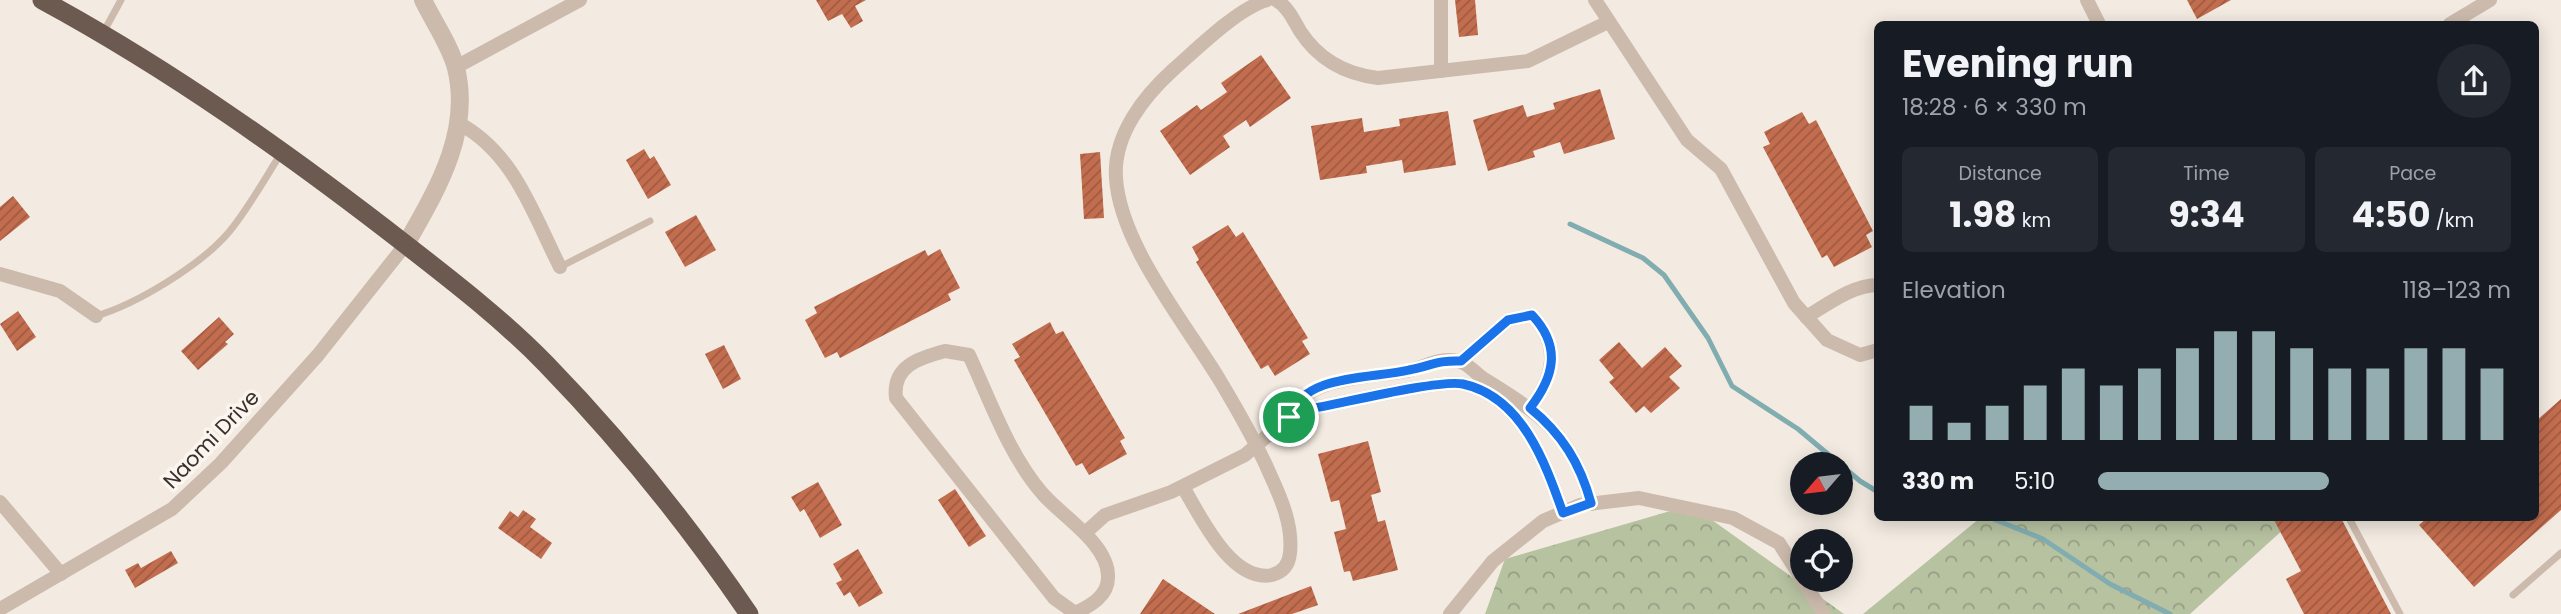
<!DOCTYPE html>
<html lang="en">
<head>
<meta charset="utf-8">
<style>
  :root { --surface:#171b24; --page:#242831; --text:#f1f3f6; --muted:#9ea1a6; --accent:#93adb0 }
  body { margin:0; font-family:Poppins,sans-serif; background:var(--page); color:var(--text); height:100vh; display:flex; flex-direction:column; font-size:26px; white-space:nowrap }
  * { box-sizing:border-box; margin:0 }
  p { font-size:23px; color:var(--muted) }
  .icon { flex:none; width:38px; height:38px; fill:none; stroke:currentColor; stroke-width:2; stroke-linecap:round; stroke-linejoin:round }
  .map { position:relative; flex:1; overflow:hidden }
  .side { position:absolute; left:1874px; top:21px; width:665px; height:500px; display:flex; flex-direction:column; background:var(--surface); border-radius:10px; box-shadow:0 4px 18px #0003 }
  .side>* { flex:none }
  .needle { width:46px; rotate:242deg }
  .tools { position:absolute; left:1790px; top:452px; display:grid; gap:14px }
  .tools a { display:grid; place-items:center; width:63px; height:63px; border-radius:50%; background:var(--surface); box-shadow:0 4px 18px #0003; font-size:35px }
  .pin { position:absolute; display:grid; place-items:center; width:60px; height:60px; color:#fff; margin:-30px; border:4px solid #fff; border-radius:50%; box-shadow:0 2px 7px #0007 }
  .round { display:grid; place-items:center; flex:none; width:74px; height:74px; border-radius:37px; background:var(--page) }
  .overview { display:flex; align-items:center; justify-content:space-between; height:119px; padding:0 28px }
  h1 { font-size:38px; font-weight:700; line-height:52px }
  .metrics { display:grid; grid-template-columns:repeat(3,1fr); gap:10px; height:119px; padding:7px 28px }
  .metrics div { display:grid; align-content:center; border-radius:10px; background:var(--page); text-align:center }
  .metrics b { font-size:35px; font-weight:700 }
  .metrics small { font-size:19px; font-weight:400 }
  .metrics p { font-size:19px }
  .chart { height:196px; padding:14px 28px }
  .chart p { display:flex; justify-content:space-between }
  .chart svg { width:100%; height:126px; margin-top:7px; stroke:var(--accent); stroke-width:6 }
  ul { padding:0 28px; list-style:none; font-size:23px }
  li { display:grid; grid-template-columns:112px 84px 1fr; align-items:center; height:52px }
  li i { height:18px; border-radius:9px; background:var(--accent) }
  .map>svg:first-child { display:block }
</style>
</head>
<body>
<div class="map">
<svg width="2561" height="614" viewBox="0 0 2561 614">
  <defs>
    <pattern id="forest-crowns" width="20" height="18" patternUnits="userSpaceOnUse" patternTransform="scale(1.75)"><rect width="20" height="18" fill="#b7c2a1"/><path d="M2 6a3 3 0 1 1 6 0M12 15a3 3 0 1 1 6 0" fill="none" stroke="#969e83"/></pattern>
    <pattern id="building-hatch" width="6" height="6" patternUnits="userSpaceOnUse" patternTransform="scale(1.75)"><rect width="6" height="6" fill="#c36d4f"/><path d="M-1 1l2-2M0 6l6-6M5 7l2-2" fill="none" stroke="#9f5a42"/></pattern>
  </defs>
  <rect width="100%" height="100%" fill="#f3ebe1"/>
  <g fill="url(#forest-crowns)">
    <polygon points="1691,505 1844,614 1485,614 1505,559"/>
    <polygon points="1980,518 2296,518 2190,614 1863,614"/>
  </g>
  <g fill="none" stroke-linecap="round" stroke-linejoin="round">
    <g stroke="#81adb0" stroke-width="5">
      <polyline points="1570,224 1643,258 1664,275 1708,338 1732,386 1798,429 1860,481 1878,492"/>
      <polyline points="1991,518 2043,539 2110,584 2170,614"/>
    </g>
  </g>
  <g fill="url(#building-hatch)">
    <polygon points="816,0 866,0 855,6 863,21 851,28 842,14 828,21"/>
    <polygon points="1455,0 1475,0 1478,35 1459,37"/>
    <polygon points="2187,0 2231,0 2197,19"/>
    <polygon points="1261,55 1291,98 1250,127 1246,120 1223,136 1230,147 1190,175 1160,131 1197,105 1201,110 1227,92 1221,83"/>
    <polygon points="1600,89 1615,139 1564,154 1560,142 1533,151 1535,157 1488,171 1473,120 1523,105 1527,117 1555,109 1553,103"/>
    <polygon points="1448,111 1456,165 1404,173 1402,160 1366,166 1367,173 1320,180 1311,126 1362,118 1364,132 1400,126 1399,119"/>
    <polygon points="1802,112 1809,124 1816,120 1873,231 1866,235 1872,247 1834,267 1827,255 1822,258 1763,147 1770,144 1764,132"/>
    <polygon points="644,149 650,159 654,156 671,185 648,199 626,160"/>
    <polygon points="1100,152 1104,218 1084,219 1080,154"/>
    <polygon points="13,196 30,217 0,241 0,207"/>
    <polygon points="696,215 716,250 685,267 665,232"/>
    <polygon points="1228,225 1236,237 1243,232 1308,338 1302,341 1310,354 1275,376 1268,365 1261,369 1196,262 1199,260 1192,247"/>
    <polygon points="940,249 960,288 948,294 951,300 840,358 837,352 825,358 805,320 817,313 814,307 925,250 928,256"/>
    <polygon points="18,311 36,337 17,351 0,324"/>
    <polygon points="219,317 234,334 225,342 228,344 198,370 181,351"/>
    <polygon points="1050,322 1056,334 1063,331 1125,438 1120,441 1127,454 1089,475 1082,463 1076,466 1014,360 1020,357 1012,344"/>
    <polygon points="1619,342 1642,368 1665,347 1682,366 1669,377 1680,388 1651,413 1644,406 1636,413 1609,382 1614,378 1599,360"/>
    <polygon points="724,345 741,379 723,389 705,354"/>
    <polygon points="2561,399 2561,510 2474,587 2419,525 2427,518 2536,518 2536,421"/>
    <polygon points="1368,441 1381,492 1371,495 1378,522 1385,520 1398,570 1353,581 1350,571 1344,572 1334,532 1346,529 1339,500 1331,502 1318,454"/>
    <polygon points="818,482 842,525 820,538 804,509 800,512 791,497"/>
    <polygon points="955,489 986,536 969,547 938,500"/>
    <polygon points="523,510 536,519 530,527 552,543 541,559 498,528 510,511 518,517"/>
    <polygon points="2273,518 2341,518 2391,614 2304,614 2286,579 2301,571"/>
    <polygon points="858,549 883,593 859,607 850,592 844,596 836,583 842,580 833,564"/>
    <polygon points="171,551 178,563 135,588 125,570 138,563 141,568"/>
    <polygon points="1163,579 1215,614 1140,614"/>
    <polygon points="1311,586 1318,605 1292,614 1238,614"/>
  </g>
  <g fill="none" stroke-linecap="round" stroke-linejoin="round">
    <g stroke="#ccbbad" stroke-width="7">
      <polyline points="103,33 121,0"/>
      <polyline points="560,267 650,221"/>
      <path d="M96,316C137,304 201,265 229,232C248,209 264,180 280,155"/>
      <polyline points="2349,518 2400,614"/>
      <polyline points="2513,595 2561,553"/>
    </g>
    <g stroke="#ccbbad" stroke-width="14">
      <path d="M1276,0C1288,7 1293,19 1300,31C1318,59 1345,74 1378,78L1528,61L1608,22"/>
      <polyline points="1595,0 1687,140 1721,169 1794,303 1827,340 1860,355 1878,350"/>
      <polyline points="2087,0 2099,24"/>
      <polyline points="2450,24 2490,0"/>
      <polyline points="456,67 580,0"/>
      <polyline points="1441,71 1441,0"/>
      <path d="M458,123C514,152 533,214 560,267"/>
      <polyline points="0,274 60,291 96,316"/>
      <path d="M1806,317C1827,305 1852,285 1878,285"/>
      <path d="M945,351L969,355C990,400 1009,455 1042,493C1060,515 1108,543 1108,576C1109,596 1090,606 1075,613L1054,598L896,398C892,366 919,358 945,351Z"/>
      <path d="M1461,361L1508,320L1532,315C1561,346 1554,377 1530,408"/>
      <path d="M1289,417C1304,375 1371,378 1407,371C1425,367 1439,357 1458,361C1468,363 1476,374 1484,379C1541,414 1573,436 1591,504"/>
      <path d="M1183,487C1200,515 1231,583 1272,575C1283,572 1289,565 1290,553C1293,525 1281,498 1269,472C1255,440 1237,409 1219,379C1185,323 1120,244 1116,178C1113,135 1144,96 1174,69C1198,48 1237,9 1267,0"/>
      <polyline points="0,502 61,574"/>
      <path d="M1085,533L1105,515L1171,492L1245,455L1289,417L1310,409C1340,404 1439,379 1463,384C1522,397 1545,462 1563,513"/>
      <polyline points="0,609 172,509 221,463 318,355 406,244"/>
      <polyline points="1450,614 1493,561 1543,521 1580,505 1639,498 1733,518 1779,543 1824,614"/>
    </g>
    <path stroke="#ccbbad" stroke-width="18" d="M406,244C436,191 472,133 456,68C450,45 433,21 423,0"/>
    <path stroke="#6c5a50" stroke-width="19" d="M42,0C171,70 289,154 405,244C454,282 503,320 546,364C620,440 689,526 749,614"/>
  </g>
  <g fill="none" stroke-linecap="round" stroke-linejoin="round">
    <defs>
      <path id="route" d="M1532,315C1562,347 1554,377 1530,408C1562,434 1580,463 1591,503L1563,513C1545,462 1522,397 1463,384C1439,379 1340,404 1310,409L1289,417C1304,373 1372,379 1409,370C1431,366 1437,360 1461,361L1508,320Z"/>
    </defs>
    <use href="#route" stroke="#fff" stroke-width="14"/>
    <use href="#route" stroke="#1a73e8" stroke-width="9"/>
  </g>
  <g text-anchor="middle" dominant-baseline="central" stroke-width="7" stroke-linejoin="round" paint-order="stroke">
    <g font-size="21" fill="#3a302b" stroke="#faf5ee">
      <text transform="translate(211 439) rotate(-46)">Naomi Drive</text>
    </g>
  </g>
</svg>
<div class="tools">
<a><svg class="needle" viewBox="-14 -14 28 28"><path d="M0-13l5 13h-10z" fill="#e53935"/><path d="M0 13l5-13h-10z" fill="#9ea1a6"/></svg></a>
<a><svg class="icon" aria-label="locate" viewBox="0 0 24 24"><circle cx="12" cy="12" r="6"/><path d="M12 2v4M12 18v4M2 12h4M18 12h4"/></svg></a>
</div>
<div class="pin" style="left:1289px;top:417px;background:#1e9e55"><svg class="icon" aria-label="arrive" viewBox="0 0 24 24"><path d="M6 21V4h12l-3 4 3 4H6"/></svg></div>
<section class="side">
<div class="overview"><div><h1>Evening run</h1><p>18:28 · 6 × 330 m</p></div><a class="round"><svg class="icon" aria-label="share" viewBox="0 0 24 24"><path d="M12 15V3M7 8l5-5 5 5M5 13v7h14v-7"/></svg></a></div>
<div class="metrics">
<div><p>Distance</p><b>1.98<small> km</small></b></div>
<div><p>Time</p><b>9:34</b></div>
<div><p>Pace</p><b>4:50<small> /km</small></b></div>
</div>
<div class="chart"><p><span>Elevation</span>118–123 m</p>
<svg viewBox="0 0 160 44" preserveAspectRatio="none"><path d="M5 44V32M15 44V38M25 44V32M35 44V25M45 44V19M55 44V25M65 44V19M75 44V12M85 44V6M95 44V6M105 44V12M115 44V19M125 44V19M135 44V12M145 44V12M155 44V19"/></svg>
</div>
<ul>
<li><b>330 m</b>5:10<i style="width:56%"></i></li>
</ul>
</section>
</div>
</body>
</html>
